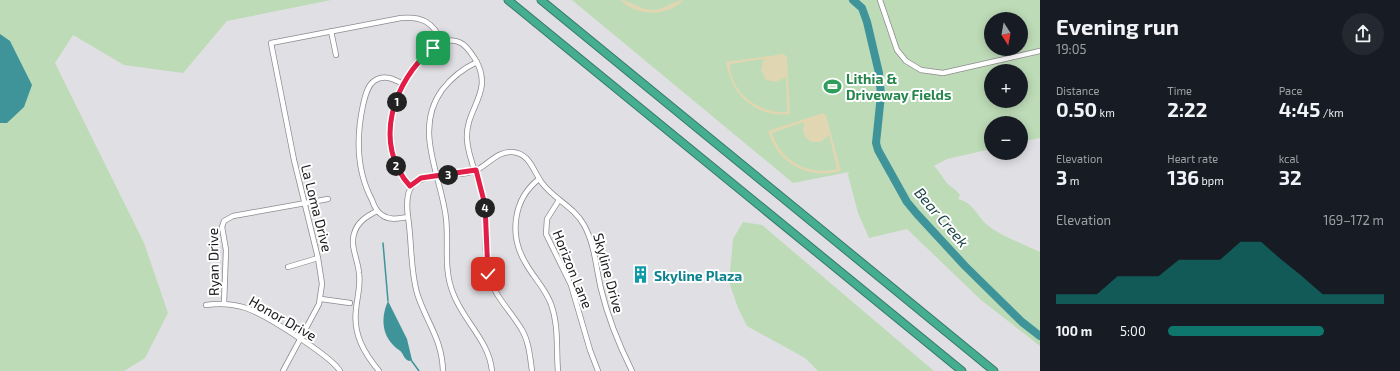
<!DOCTYPE html>
<html lang="en">
<head>
<meta charset="utf-8">
<style>
  :root { --surface:#171b24; --page:#242831; --text:#f1f3f6; --muted:#9ea1a6; --accent:#0f766e }
  body { margin:0; font-family:"Exo 2",sans-serif; background:var(--page); color:var(--text); height:100vh; display:flex; flex-direction:column; font-size:15px; white-space:nowrap }
  * { box-sizing:border-box; margin:0 }
  p { font-size:13px; color:var(--muted) }
  .icon { flex:none; width:22px; height:22px; fill:none; stroke:currentColor; stroke-width:2; stroke-linecap:round; stroke-linejoin:round }
  .map { position:relative; flex:1; overflow:hidden }
  .details { display:flex; flex-direction:column; background:var(--surface); width:360px }
  .details>* { flex:none }
  .needle { width:26px; rotate:169deg }
  .buttons { position:absolute; left:984px; top:12px; display:grid; gap:8px }
  .buttons a { display:grid; place-items:center; width:44px; height:44px; border-radius:50%; background:var(--surface); box-shadow:0 2px 10px #0003; font-size:20px }
  .pin { position:absolute; display:grid; place-items:center; width:34px; height:34px; color:#fff; margin:-17px; border-radius:8px; box-shadow:0 2px 6px #0006 }
  .km { position:absolute; width:20px; height:20px; margin:-10px; border-radius:50%; background:#222; color:#fff; font-size:11px; line-height:20px; text-align:center }
  .round { display:grid; place-items:center; flex:none; width:42px; height:42px; border-radius:21px; background:var(--page) }
  .summary { display:flex; align-items:center; justify-content:space-between; height:68px; padding:0 16px }
  h1 { font-size:22px; font-weight:700; line-height:30px }
  .metrics { display:grid; grid-template-columns:repeat(3,1fr); gap:6px; height:68px; padding:4px 16px }
  .metrics div { display:grid; align-content:center }
  .metrics b { font-size:20px; font-weight:700 }
  .metrics small { font-size:11px; font-weight:400 }
  .metrics p { font-size:11px }
  .chart { height:112px; padding:8px 16px }
  .chart p { display:flex; justify-content:space-between }
  .chart svg { width:100%; height:72px; margin-top:4px; fill:var(--accent); opacity:.7 }
  ul { padding:0 16px; list-style:none; font-size:13px }
  li { display:grid; grid-template-columns:64px 48px 1fr; align-items:center; height:30px }
  li i { height:10px; border-radius:5px; background:var(--accent) }
  main { display:flex; flex:1; min-height:0 }
  .map>svg:first-child { display:block }
</style>
</head>
<body>
<main>
<div class="map">
<svg width="1040" height="371" viewBox="0 0 1040 371">
  <rect width="100%" height="100%" fill="#e0dfe4"/>
  <g fill="#bddbb7" fill-rule="evenodd">
    <polygon points="0,0 331,0 227,21 183,73 124,65 73,35 55,63 144,243 168,313 145,358 124,371 0,371"/>
    <path d="M572,0H1040V138L1021,142V123H991V149L947,159L934,166C939,171 942,176 946,182C950,187 955,188 960,195L958,199C975,203 977,218 990,227C1001,236 1026,245 1040,252V346L981,300L907,229L869,238L858,213L848,175L849,172L793,183ZM991,19H1021V49H991ZM991,71H1021V101H991Z"/>
    <polygon points="743,222 762,225 934,371 818,371 805,358 747,326 738,308 729,282 733,239"/>
  </g>
  <g fill="#e0d6b1" fill-rule="evenodd">
    <path d="M620,0C630,0 640,10 654,10C665,9 674,0 684,0C666,17 639,17 620,0Z"/>
    <path d="M784,54L787,57L790,114C756,118 731,95 726,62ZM764,59L761,70L766,80L776,82L786,77L787,112C760,114 730,93 730,64Z"/>
    <path d="M823,113L826,115L841,171C808,180 778,164 768,131ZM804,122L803,132L806,138L811,142H821L829,135L837,169C808,176 781,161 772,133Z"/>
  </g>
  <g fill="#3e9499">
    <polygon points="0,34 10,41 32,85 24,107 7,123 0,123"/>
    <path d="M388,301L407,339L412,360L409,361C403,359 404,353 399,350C382,338 380,319 388,301Z"/>
  </g>
  <g fill="none" stroke-linecap="round" stroke-linejoin="round">
    <g stroke="#3e9499" stroke-width="1.5">
      <polyline points="383,243 388,301"/>
      <polyline points="411,360 419,371"/>
    </g>
    <polyline stroke="#3e9499" stroke-width="8" points="853,0 862,8 867,22 879,73 881,95 876,143 878,150 907,202 917,214 965,266 1022,322 1040,336"/>
    <defs>
      <g id="minor">
        <polyline points="880,0 897,50 906,61 921,70 943,73 1040,51"/>
        <polyline points="331,31 336,55"/>
        <path d="M477,62C462,69 452,77 442,90C413,130 441,175 446,218C449,244 443,268 453,293C463,321 489,340 492,371"/>
        <path d="M403,84C394,79 384,74 374,81C367,86 365,97 363,105C356,138 356,170 372,200C374,206 377,212 382,215C390,221 399,218 408,217C404,186 412,178 443,175C453,174 465,175 475,171C488,165 497,151 512,152C530,153 533,171 542,183C554,199 574,207 584,225C595,245 596,268 601,289C608,318 619,345 632,371"/>
        <path d="M539,179C513,199 509,235 525,262C533,277 545,288 551,304C559,326 556,348 558,371"/>
        <path d="M411,186C399,173 391,159 390,141C388,108 405,70 431,50C440,43 450,37 461,43C467,46 471,53 475,59C495,92 465,108 467,139C468,161 481,181 484,203C488,226 483,250 488,273C493,295 511,311 522,330C529,342 530,357 532,371"/>
        <polyline points="559,200 547,219 546,234 571,285 590,350 598,371"/>
        <path d="M377,211C367,216 357,222 354,234C350,246 358,260 359,273C361,286 357,297 356,310C353,334 364,353 379,371"/>
        <path d="M408,217C412,242 410,268 417,293C426,322 442,338 443,371"/>
        <polyline points="288,267 318,258"/>
        <polyline points="321,299 350,303"/>
        <polyline points="224,304 226,250 222,227 224,221 233,216 328,199"/>
        <path d="M206,305C220,303 233,304 246,308C264,314 330,355 340,371"/>
        <path d="M283,371L319,304L322,284L318,258L294,160L271,43L401,18C422,16 433,22 442,42"/>
      </g>
      <g id="highway">
        <polyline points="508,0 962,371"/>
        <polyline points="541,0 994,371"/>
      </g>
    </defs>
    <use href="#minor" stroke="#8c8b90" stroke-width="6"/>
    <use href="#highway" stroke="#367967" stroke-width="9"/>
    <use href="#minor" stroke="#fff" stroke-width="4.5"/>
    <use href="#highway" stroke="#45ad90" stroke-width="7"/>
  </g>
  <g fill="none" stroke-linecap="round" stroke-linejoin="round">
    <defs>
      <path id="route" d="M433,48C393,81 372,144 410,186L421,178L476,170L485,205L488,274"/>
    </defs>
    <use href="#route" stroke="#fff" stroke-width="8"/>
    <use href="#route" stroke="#e11d48" stroke-width="5"/>
  </g>
  <defs>
    <symbol id="stadium-bare" viewBox="-9 -9 18 18"><path d="M0-5a6.5 5 0 1 0 0 10a6.5 5 0 1 0 0-10ZM-3.5-1.8h7v3.6h-7Z" fill="#2e9e5b" stroke="#fff" stroke-width="2.5" paint-order="stroke"/></symbol>
    <symbol id="building-bare" viewBox="-9 -9 18 18"><path d="M-4-6H4V6H1V3H-1V6H-4ZM-2.5-4.3h1.7v1.8h-1.7ZM.8-4.3h1.7v1.8H.8ZM-2.5-1h1.7V.8h-1.7ZM.8-1h1.7V.8H.8Z" fill="#0f9aa8" stroke="#fff" stroke-width="2.5" paint-order="stroke"/></symbol>
  </defs>
  <g fill-rule="evenodd">
    <use href="#stadium-bare" x="820" y="74" width="25" height="25"/>
    <use href="#building-bare" x="628" y="262" width="25" height="25"/>
  </g>
  <g text-anchor="middle" dominant-baseline="central" stroke-width="4" stroke-linejoin="round" paint-order="stroke">
    <g font-size="14" font-weight="bold" fill="#27864d" stroke="#fff" text-anchor="start">
      <text x="846" y="78">Lithia &amp;<tspan x="846" dy="16">Driveway Fields</tspan></text>
    </g>
    <g font-size="14" fill="#1a191b" stroke="#fff">
      <text transform="translate(317 208) rotate(76)">La Loma Drive</text>
      <text transform="translate(213 262) rotate(-91)">Ryan Drive</text>
      <text transform="translate(573 269) rotate(68)">Horizon Lane</text>
      <text transform="translate(609 273) rotate(75)">Skyline Drive</text>
      <text transform="translate(283 318) rotate(30)">Honor Drive</text>
    </g>
    <g font-size="14" font-weight="bold" fill="#0d838f" stroke="#fff" text-anchor="start">
      <text x="654" y="275">Skyline Plaza</text>
    </g>
    <g font-size="15" font-style="italic" fill="#1d4547" stroke="#fff">
      <text transform="translate(942 217) rotate(49)">Bear Creek</text>
    </g>
  </g>
</svg>
<div class="buttons">
<a><svg class="needle" viewBox="-14 -14 28 28"><path d="M0-13l5 13h-10z" fill="#e53935"/><path d="M0 13l5-13h-10z" fill="#9ea1a6"/></svg></a>
<a>+</a>
<a>−</a>
</div>
<div class="pin" style="left:433px;top:48px;background:#1e9e55"><svg class="icon" aria-label="arrive" viewBox="0 0 24 24"><path d="M6 21V4h12l-3 4 3 4H6"/></svg></div>
<div class="pin" style="left:488px;top:274px;background:#d93025"><svg class="icon" aria-label="check" viewBox="0 0 24 24"><path d="M5 12l5 5 9-10"/></svg></div>
<b class="km" style="left:397px;top:102px">1</b>
<b class="km" style="left:396px;top:166px">2</b>
<b class="km" style="left:448px;top:175px">3</b>
<b class="km" style="left:485px;top:208px">4</b>
</div>
<section class="details">
<div class="summary"><div><h1>Evening run</h1><p>19:05</p></div><a class="round"><svg class="icon" aria-label="share" viewBox="0 0 24 24"><path d="M12 15V3M7 8l5-5 5 5M5 13v7h14v-7"/></svg></a></div>
<div class="metrics">
<div><p>Distance</p><b>0.50<small> km</small></b></div>
<div><p>Time</p><b>2:22</b></div>
<div><p>Pace</p><b>4:45<small> /km</small></b></div>
</div>
<div class="metrics">
<div><p>Elevation</p><b>3<small> m</small></b></div>
<div><p>Heart rate</p><b>136<small> bpm</small></b></div>
<div><p>kcal</p><b>32</b></div>
</div>
<div class="chart"><p><span>Elevation</span>169–172 m</p>
<svg viewBox="0 0 160 44" preserveAspectRatio="none"><path d="M0 44V38L10 38L20 38L30 27L40 27L50 27L60 17L70 17L80 17L90 6L100 6L110 17L120 27L130 38L140 38L150 38L160 38V44z"/></svg>
</div>
<ul>
<li><b>100 m</b>5:00<i style="width:72%"></i></li>
</ul>
</section>
</main>
</body>
</html>
